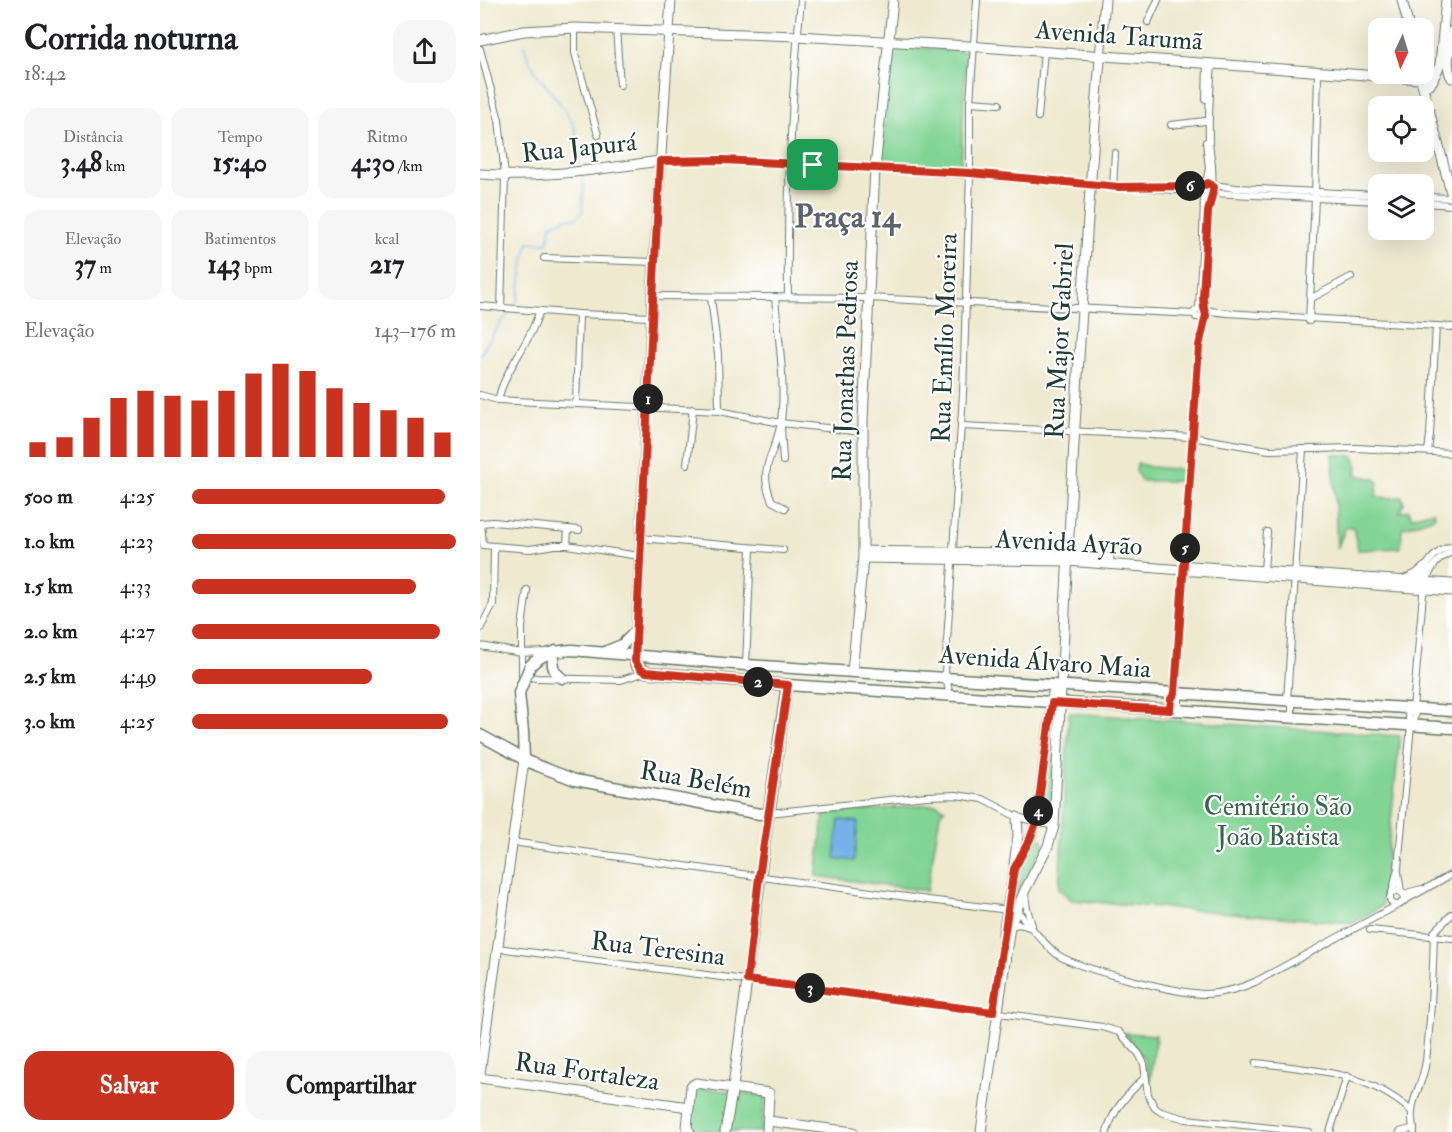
<!DOCTYPE html>
<html lang="pt">
<head>
<meta charset="utf-8">
<style>
  :root { --surface:#fff; --page:#f6f6f6; --text:#202124; --muted:#757577; --accent:#c8321e }
  body { margin:0; font-family:"IM FELL Double Pica",serif; background:var(--page); color:var(--text); height:100vh; display:flex; flex-direction:column; font-size:22px; white-space:nowrap }
  * { box-sizing:border-box; margin:0 }
  p { font-size:20px; color:var(--muted) }
  .icon { flex:none; width:33px; height:33px; fill:none; stroke:currentColor; stroke-width:2; stroke-linecap:round; stroke-linejoin:round }
  .map { position:relative; flex:1; overflow:hidden }
  .drawer { display:flex; flex-direction:column; background:var(--surface); width:480px }
  .drawer>* { flex:none }
  .needle { width:39px; rotate:184deg }
  .tools { position:absolute; left:888px; top:18px; display:grid; gap:12px }
  .tools a { display:grid; place-items:center; width:66px; height:66px; border-radius:12px; background:var(--surface); box-shadow:0 6px 24px #0002; font-size:30px }
  .pin { position:absolute; display:grid; place-items:center; width:51px; height:51px; color:#fff; margin:-26px; border-radius:12px; box-shadow:0 3px 9px #0006 }
  .km { position:absolute; width:30px; height:30px; margin:-15px; border-radius:50%; background:#222; color:#fff; font-size:16px; line-height:30px; text-align:center }
  .round { display:grid; place-items:center; flex:none; width:63px; height:63px; border-radius:18px; background:var(--page) }
  .head { display:flex; align-items:center; justify-content:space-between; height:102px; padding:0 24px }
  h1 { font-size:33px; font-weight:800; line-height:45px }
  .stats { display:grid; grid-template-columns:repeat(3,1fr); gap:9px; height:102px; padding:6px 24px }
  .stats div { display:grid; align-content:center; border-radius:15px; background:var(--page); text-align:center }
  .stats b { font-size:26px; font-weight:800 }
  .stats small { font-size:16px; font-weight:400 }
  .stats p { font-size:16px }
  .chart { height:168px; padding:12px 24px }
  .chart p { display:flex; justify-content:space-between }
  .chart svg { width:100%; height:108px; margin-top:6px; stroke:var(--accent); stroke-width:6 }
  .primary-button { display:flex; gap:12px; margin-top:auto; padding:12px 24px }
  .primary-button a { flex:1; height:69px; border-radius:18px; background:var(--accent); color:#fff; font-size:24px; font-weight:800; line-height:69px; text-align:center }
  .primary-button a+a { background:var(--page); color:var(--text) }
  ul { padding:0 24px; list-style:none; font-size:20px }
  li { display:grid; grid-template-columns:96px 72px 1fr; align-items:center; height:45px }
  li i { height:15px; border-radius:8px; background:var(--accent) }
  main { display:flex; flex:1; min-height:0 }
  .map>svg:first-child { display:block }
</style>
</head>
<body>
<main>
<section class="drawer">
<div class="head"><div><h1>Corrida noturna</h1><p>18:42</p></div><a class="round"><svg class="icon" aria-label="share" viewBox="0 0 24 24"><path d="M12 15V3M7 8l5-5 5 5M5 13v7h14v-7"/></svg></a></div>
<div class="stats">
<div><p>Distância</p><b>3.48<small> km</small></b></div>
<div><p>Tempo</p><b>15:40</b></div>
<div><p>Ritmo</p><b>4:30<small> /km</small></b></div>
</div>
<div class="stats">
<div><p>Elevação</p><b>37<small> m</small></b></div>
<div><p>Batimentos</p><b>143<small> bpm</small></b></div>
<div><p>kcal</p><b>217</b></div>
</div>
<div class="chart"><p><span>Elevação</span>143–176 m</p>
<svg viewBox="0 0 160 44" preserveAspectRatio="none"><path d="M5 44V38M15 44V36M25 44V28M35 44V20M45 44V17M55 44V19M65 44V21M75 44V17M85 44V10M95 44V6M105 44V9M115 44V16M125 44V22M135 44V25M145 44V28M155 44V34"/></svg>
</div>
<ul>
<li><b>500 m</b>4:25<i style="width:96%"></i></li>
<li><b>1.0 km</b>4:23<i style="width:100%"></i></li>
<li><b>1.5 km</b>4:33<i style="width:85%"></i></li>
<li><b>2.0 km</b>4:27<i style="width:94%"></i></li>
<li><b>2.5 km</b>4:49<i style="width:68%"></i></li>
<li><b>3.0 km</b>4:25<i style="width:97%"></i></li>
</ul>
<div class="primary-button"><a>Salvar</a><a>Compartilhar</a></div>
</section>
<div class="map">
<svg width="972" height="1132" viewBox="0 0 972 1132">
  <rect width="100%" height="100%" fill="#fff"/>
  <filter id="ink" filterUnits="userSpaceOnUse"><feTurbulence type="fractalNoise" baseFrequency=".0167" numOctaves="2"/><feDisplacementMap in="SourceGraphic" scale="12" xChannelSelector="R" yChannelSelector="G"/><feConvolveMatrix kernelMatrix="1 2 1 2 8 2 1 2 1" color-interpolation-filters="sRGB"/></filter>
  <filter id="wash" filterUnits="userSpaceOnUse"><feTurbulence type="fractalNoise" baseFrequency=".008" numOctaves="4" result="noise"/><feDisplacementMap in="SourceGraphic" scale="24" xChannelSelector="R" yChannelSelector="G"/><feGaussianBlur stdDeviation="1.35" result="paint"/><feColorMatrix in="noise" values="0 0 0 0 0 0 0 0 0 0 0 0 0 0 0 0 0 1.4 0 .05"/><feComposite in="paint" operator="in"/></filter>
  <g filter="url(#wash)">
    <rect width="100%" height="100%" fill="#eee9cf"/>
    <g fill="#82d494" stroke="#508864" stroke-width="1.5">
      <polygon points="439,48 486,51 481,169 401,162 412,49"/>
      <polygon points="853,454 873,456 878,466 876,475 895,479 898,482 896,496 907,498 922,497 924,503 919,512 928,510 931,517 954,511 955,517 922,528 921,547 919,548 878,550 873,527 866,527 857,549"/>
      <polygon points="657,463 670,467 704,470 705,475 701,481 661,481 656,471"/>
      <polygon points="574,706 577,706 571,816 563,817 561,815"/>
      <polygon points="589,713 920,736 902,906 873,923 592,900 579,889"/>
      <polygon points="457,804 465,809 460,814 447,891 336,876 344,814"/>
      <polygon points="557,839 563,839 564,845 543,880 527,923 539,871"/>
      <polygon points="645,1033 676,1035 669,1088 664,1058"/>
      <polygon points="214,1087 286,1096 281,1132 209,1130"/>
    </g>
    <polygon fill="#76b2e7" stroke="#4a788e" stroke-width="1.5" points="359,820 378,822 374,861 355,858"/>
    <g fill="none" stroke-linecap="round" stroke-linejoin="round">
      <g stroke="#76b2e7" stroke-width="1.5">
        <path d="M44,44C52,81 79,93 93,124C99,136 98,153 100,167"/>
        <path d="M36,305C43,284 41,262 49,242L68,243L71,225L79,222L86,218H96L102,213L104,186L102,174"/>
        <polyline points="0,355 19,325 29,313"/>
      </g>
    </g>
  </g>
  <g filter="url(#ink)">
    <g fill="none" stroke-linecap="round" stroke-linejoin="round">
      <defs>
        <g id="street">
          <polyline points="668,22 678,0"/>
          <polyline points="95,28 95,53 118,135"/>
          <polyline points="136,28 140,85"/>
          <polyline points="0,49 19,120 25,176 21,308"/>
          <polyline points="726,99 727,64"/>
          <polyline points="490,102 519,104"/>
          <polyline points="558,117 564,51"/>
          <polyline points="691,125 725,121"/>
          <polyline points="726,142 729,168 726,184"/>
          <polyline points="180,161 242,160 395,168 723,192"/>
          <path d="M732,184C734,168 730,157 729,141C728,116 730,90 732,64"/>
          <polyline points="733,185 756,188 898,195"/>
          <polyline points="633,187 635,153"/>
          <polyline points="691,187 723,186"/>
          <polyline points="732,193 898,201"/>
          <polyline points="944,197 972,198"/>
          <polyline points="944,203 972,205"/>
          <polyline points="727,214 731,194"/>
          <polyline points="64,258 174,262"/>
          <polyline points="173,296 389,298 715,314"/>
          <path d="M295,297C298,337 306,381 301,421C297,454 276,465 292,501L305,508"/>
          <path d="M308,297C307,198 311,99 321,0"/>
          <polyline points="231,298 238,354 239,411"/>
          <polyline points="830,299 871,277"/>
          <polyline points="0,306 99,314 172,317"/>
          <polyline points="719,307 723,237 724,193"/>
          <polyline points="726,310 726,315 724,318 716,317 715,311 721,307 730,311 747,313 972,327"/>
          <polyline points="829,321 835,198 838,72"/>
          <polyline points="0,395 18,400 239,411 301,423 383,432"/>
          <path d="M18,400C24,375 37,359 48,338C53,329 56,320 60,311"/>
          <polyline points="96,404 99,314"/>
          <polyline points="482,426 712,437 789,450 876,448 972,453"/>
          <polyline points="301,427 303,461"/>
          <polyline points="948,451 950,435 956,326"/>
          <polyline points="207,464 213,409"/>
          <polyline points="0,523 13,522 88,529 87,545"/>
          <polyline points="1,523 3,545 50,549 75,545 87,545 159,556"/>
          <polyline points="88,529 99,530"/>
          <polyline points="160,538 303,550"/>
          <polyline points="784,570 787,532"/>
          <path d="M940,584C945,565 952,552 972,546"/>
          <polyline points="0,629 13,604 14,547"/>
          <polyline points="0,646 42,653 42,627 47,590"/>
          <polyline points="66,652 42,653 42,675 56,678 141,680 166,672"/>
          <polyline points="266,665 271,548"/>
          <polyline points="695,694 699,699 699,711"/>
          <polyline points="470,696 465,673 483,394 490,173 490,102 497,0"/>
          <polyline points="690,710 691,699 695,694 717,370 724,318"/>
          <polyline points="812,717 812,705 807,701 823,449"/>
          <path d="M931,725L935,716L933,709L943,594C947,576 953,559 972,552"/>
          <polyline points="289,813 446,796 476,795 503,799 537,817 574,826"/>
          <path d="M32,842L448,900L537,911C550,925 562,943 578,955C598,969 701,994 726,994C743,993 759,989 775,982L918,905"/>
          <polyline points="918,872 921,892"/>
          <circle cx="917" cy="898" r="7"/>
          <polyline points="912,893 918,868 931,725 928,715 932,709"/>
          <polyline points="545,894 547,909 552,925"/>
          <polyline points="923,894 942,889"/>
          <polyline points="922,902 972,874"/>
          <polyline points="530,926 539,924 549,927"/>
          <polyline points="890,930 972,938"/>
          <polyline points="17,948 513,1012"/>
          <polyline points="519,1013 622,1027 639,1032 659,1054 664,1064 668,1095 675,1108 681,1112 706,1119 829,1132"/>
          <path d="M776,1063C831,1069 888,1072 931,1111"/>
          <path d="M627,1132C632,1110 649,1093 665,1077"/>
          <polyline points="850,1132 867,1076"/>
          <polyline points="920,1132 934,1128"/>
          <path d="M934,1132C926,1100 942,1091 946,1061C951,1018 953,975 954,932L972,914"/>
        </g>
        <g id="secondary">
          <polyline points="922,0 929,28"/>
          <path d="M972,31C971,45 964,67 972,78"/>
          <polyline points="0,40 44,31 95,28 317,36 488,46 953,80"/>
          <polyline points="940,76 972,196"/>
          <polyline points="950,85 960,65 966,0"/>
          <path d="M0,174C61,179 120,169 180,161"/>
          <path d="M383,551C465,553 547,551 629,558"/>
          <polyline points="383,558 587,561 972,591"/>
          <polyline points="711,566 972,584"/>
          <polyline points="923,581 936,575 946,567"/>
          <polyline points="155,656 174,262 191,0"/>
          <polyline points="372,672 383,558 383,420 395,168 413,0"/>
          <polyline points="534,865 538,835 537,817"/>
          <polyline points="523,934 534,869 550,839 556,823 574,685"/>
          <polyline points="0,1073 44,760"/>
          <polyline points="0,1078 209,1107"/>
          <polyline points="288,1121 373,1132"/>
          <polyline points="210,1132 207,1128 211,1086 216,1083 289,1093 287,1132"/>
          <polyline points="245,1132 253,1087 289,813"/>
          <path d="M501,1132L530,926L545,890L568,846L574,826C588,550 601,275 625,0"/>
        </g>
        <g id="primary">
          <path d="M76,651C70,663 72,671 82,678"/>
          <polyline points="127,651 142,645 156,631"/>
          <polyline points="155,656 156,665 166,672 307,685 972,728"/>
          <path d="M50,666C62,653 75,651 92,650L266,665L972,711"/>
          <polyline points="43,732 44,760"/>
          <polyline points="0,735 51,763 95,780 280,814 289,813 307,685"/>
        </g>
      </defs>
      <use href="#street" stroke="#67796a" stroke-width="8"/>
      <use href="#secondary" stroke="#67796a" stroke-width="11"/>
      <use href="#primary" stroke="#67796a" stroke-width="13"/>
      <use href="#street" stroke="#fff" stroke-width="6"/>
      <use href="#secondary" stroke="#fff" stroke-width="9"/>
      <use href="#primary" stroke="#fff" stroke-width="10"/>
      <defs>
        <polyline id="primary-bridge" points="43,732 39,693 50,666"/>
      </defs>
      <use href="#primary-bridge" stroke="#67796a" stroke-width="13" stroke-linecap="butt"/>
      <use href="#primary-bridge" stroke="#fff" stroke-width="10"/>
    </g>
  </g>
  <g fill="none" stroke-linecap="round" stroke-linejoin="round" filter="url(#ink)">
    <defs>
      <polygon id="route" points="243,160 490,173 639,187 709,186 723,186 728,183 734,187 728,212 723,297 724,308 726,315 719,346 695,693 691,699 690,710 572,703 556,823 550,839 534,869 513,1012 267,980 279,877 308,685 166,672 160,669 155,661 180,161"/>
    </defs>
    <use href="#route" stroke="#fff" stroke-width="12"/>
    <use href="#route" stroke="#c8321e" stroke-width="8"/>
  </g>
  <g text-anchor="middle" dominant-baseline="central" stroke-width="4.5" stroke-linejoin="round" paint-order="stroke">
    <g font-size="26" fill="#1f3d34" stroke="#fff">
      <text transform="translate(639 36) rotate(4)">Avenida Tarumã</text>
      <text transform="translate(99 148) rotate(-6)">Rua Japurá</text>
      <text transform="translate(465 338) rotate(-88)">Rua Emílio Moreira</text>
      <text transform="translate(580 341) rotate(-87)">Rua Major Gabriel</text>
      <text transform="translate(366 371) rotate(-88)">Rua Jonathas Pedrosa</text>
      <text transform="translate(589 543) rotate(3)">Avenida Ayrão</text>
      <text transform="translate(565 662) rotate(4)">Avenida Álvaro Maia</text>
      <text transform="translate(216 780) rotate(10)">Rua Belém</text>
      <text transform="translate(178 949) rotate(7)">Rua Teresina</text>
      <text transform="translate(107 1072) rotate(8)">Rua Fortaleza</text>
    </g>
    <g font-size="26" fill="#38634c" stroke="#fff">
      <text x="798" y="807">Cemitério São<tspan x="798" dy="30">João Batista</tspan></text>
    </g>
    <g font-size="32" font-weight="bold" fill="#5e626c" stroke="#fff">
      <text x="367" y="217">Praça 14</text>
    </g>
  </g>
</svg>
<div class="tools">
<a><svg class="needle" viewBox="-14 -14 28 28"><path d="M0-13l5 13h-10z" fill="#e53935"/><path d="M0 13l5-13h-10z" fill="#757577"/></svg></a>
<a><svg class="icon" aria-label="locate" viewBox="0 0 24 24"><circle cx="12" cy="12" r="6"/><path d="M12 2v4M12 18v4M2 12h4M18 12h4"/></svg></a>
<a><svg class="icon" aria-label="layers" viewBox="0 0 24 24"><path d="M12 4l9 5-9 5-9-5zM3 14l9 5 9-5"/></svg></a>
</div>
<div class="pin" style="left:333px;top:165px;background:#1e9e55"><svg class="icon" aria-label="arrive" viewBox="0 0 24 24"><path d="M6 21V4h12l-3 4 3 4H6"/></svg></div>
<b class="km" style="left:168px;top:399px">1</b>
<b class="km" style="left:278px;top:682px">2</b>
<b class="km" style="left:330px;top:988px">3</b>
<b class="km" style="left:558px;top:811px">4</b>
<b class="km" style="left:705px;top:548px">5</b>
<b class="km" style="left:710px;top:186px">6</b>
</div>
</main>
</body>
</html>
